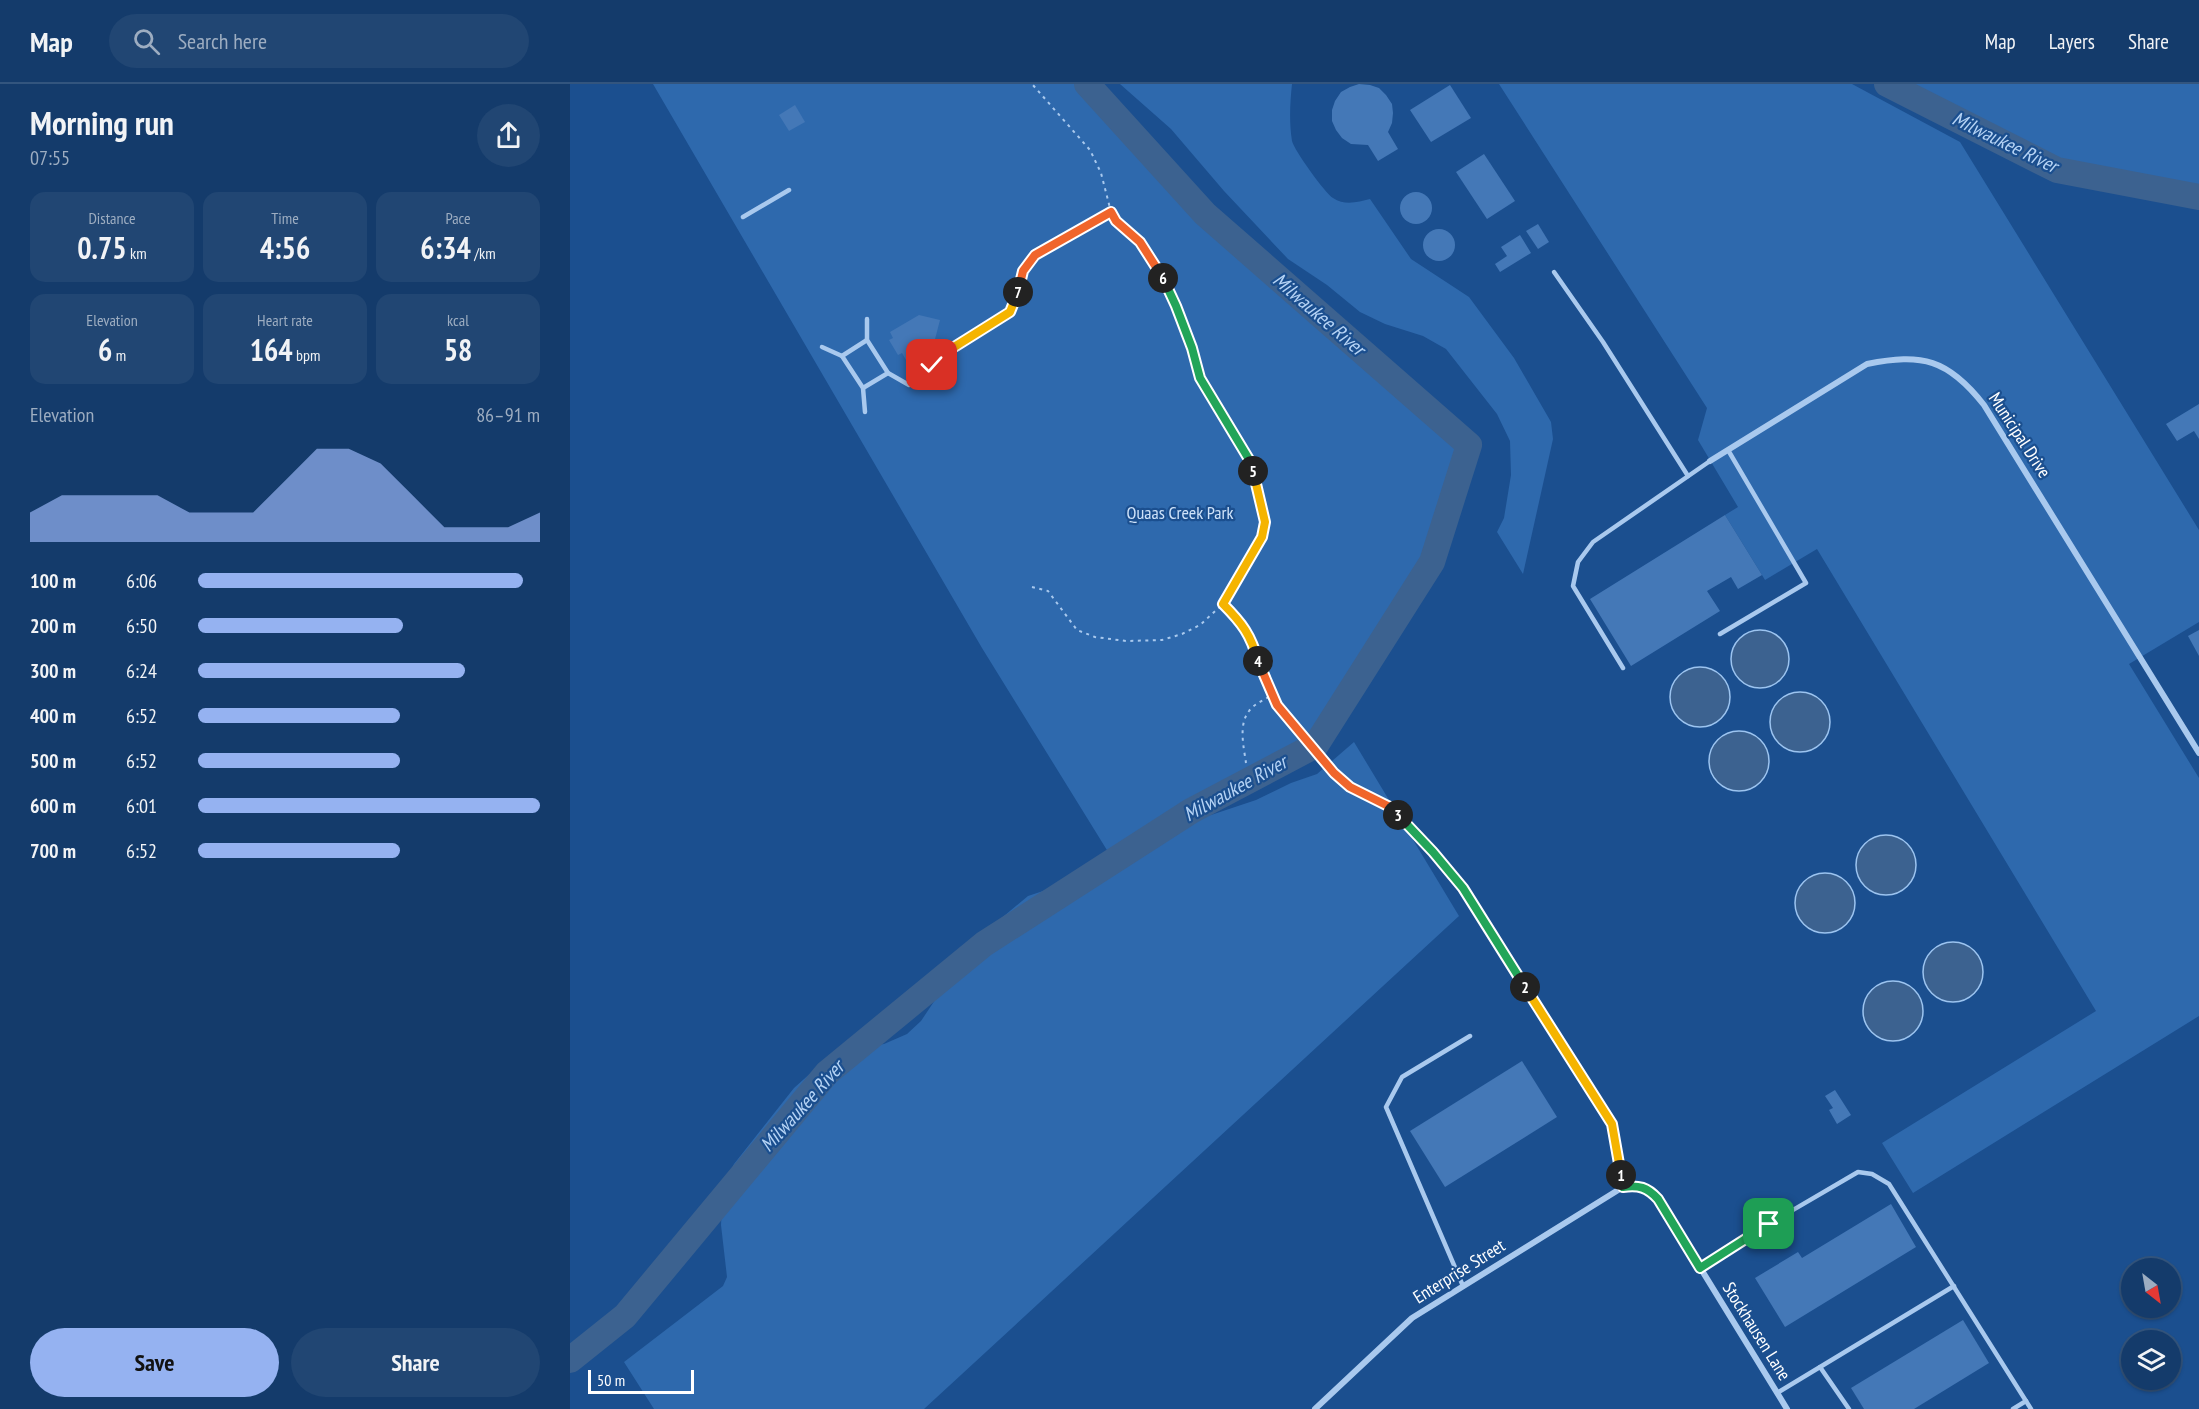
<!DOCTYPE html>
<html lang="en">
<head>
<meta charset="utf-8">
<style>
  :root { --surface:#143b6b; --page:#214673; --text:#f1f3f6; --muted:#9dadc1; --line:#33557e; --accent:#95b2f1 }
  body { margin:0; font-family:"PT Sans Narrow",sans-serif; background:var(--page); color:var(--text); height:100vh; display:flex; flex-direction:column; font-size:22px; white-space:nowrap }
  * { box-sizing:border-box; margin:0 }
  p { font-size:20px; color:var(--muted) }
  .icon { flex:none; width:33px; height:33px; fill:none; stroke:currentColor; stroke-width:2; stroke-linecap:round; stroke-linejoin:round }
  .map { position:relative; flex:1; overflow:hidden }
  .panel { display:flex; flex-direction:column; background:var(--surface); width:570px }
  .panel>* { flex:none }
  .needle { width:39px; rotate:149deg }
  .buttons { position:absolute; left:1551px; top:1174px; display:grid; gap:12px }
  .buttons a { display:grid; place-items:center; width:60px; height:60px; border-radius:50%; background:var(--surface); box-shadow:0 2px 4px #0004,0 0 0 2px var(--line); font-size:30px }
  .scale { position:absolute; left:18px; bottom:15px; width:106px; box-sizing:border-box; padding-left:6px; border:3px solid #fff; border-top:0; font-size:16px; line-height:21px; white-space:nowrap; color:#fff; -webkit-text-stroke:4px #1b4f8f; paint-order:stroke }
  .pin { position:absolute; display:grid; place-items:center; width:51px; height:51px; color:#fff; margin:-26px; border-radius:12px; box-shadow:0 3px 9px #0006 }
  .km { position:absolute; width:30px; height:30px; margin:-15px; border-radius:50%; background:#222; color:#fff; font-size:16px; line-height:30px; text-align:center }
  .round { display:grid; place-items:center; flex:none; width:63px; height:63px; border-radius:32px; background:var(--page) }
  .summary { display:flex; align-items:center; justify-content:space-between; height:102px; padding:0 30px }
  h1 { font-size:33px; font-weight:700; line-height:45px }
  .figures { display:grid; grid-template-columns:repeat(3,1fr); gap:9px; height:102px; padding:6px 30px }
  .figures div { display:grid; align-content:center; border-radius:15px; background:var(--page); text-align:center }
  .figures b { font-size:30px; font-weight:700 }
  .figures small { font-size:16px; font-weight:400 }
  .figures p { font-size:16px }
  .chart { height:168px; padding:12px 30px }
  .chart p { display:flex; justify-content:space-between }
  .chart svg { width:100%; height:108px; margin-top:6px; fill:var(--accent); opacity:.7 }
  .primary-button { display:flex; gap:12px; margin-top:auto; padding:12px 30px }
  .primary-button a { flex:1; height:69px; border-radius:36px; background:var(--accent); color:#111; font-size:24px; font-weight:700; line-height:69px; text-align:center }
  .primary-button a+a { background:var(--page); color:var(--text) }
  ul { padding:0 30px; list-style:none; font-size:20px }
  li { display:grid; grid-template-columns:96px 72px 1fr; align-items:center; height:45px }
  li i { height:15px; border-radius:8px; background:var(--accent) }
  header { display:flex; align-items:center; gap:36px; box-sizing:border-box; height:84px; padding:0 30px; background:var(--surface); border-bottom:2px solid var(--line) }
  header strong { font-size:28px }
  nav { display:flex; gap:33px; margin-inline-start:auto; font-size:21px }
  .search { width:420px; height:54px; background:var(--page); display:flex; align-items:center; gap:15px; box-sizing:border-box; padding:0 21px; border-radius:33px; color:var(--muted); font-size:22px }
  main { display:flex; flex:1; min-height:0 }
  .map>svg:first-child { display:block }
</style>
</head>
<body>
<header>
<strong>Map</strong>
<div class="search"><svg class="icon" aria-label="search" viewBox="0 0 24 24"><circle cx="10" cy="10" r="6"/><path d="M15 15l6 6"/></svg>Search here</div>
<nav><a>Map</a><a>Layers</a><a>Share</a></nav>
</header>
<main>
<section class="panel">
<div class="summary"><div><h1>Morning run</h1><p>07:55</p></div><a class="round"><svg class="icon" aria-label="share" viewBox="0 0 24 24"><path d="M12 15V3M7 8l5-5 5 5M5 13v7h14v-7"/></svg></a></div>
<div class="figures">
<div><p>Distance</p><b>0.75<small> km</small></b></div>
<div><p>Time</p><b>4:56</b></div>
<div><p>Pace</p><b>6:34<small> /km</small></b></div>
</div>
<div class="figures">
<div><p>Elevation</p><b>6<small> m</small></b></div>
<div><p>Heart rate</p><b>164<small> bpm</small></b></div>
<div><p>kcal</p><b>58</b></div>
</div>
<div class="chart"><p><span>Elevation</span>86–91 m</p>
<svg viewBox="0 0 160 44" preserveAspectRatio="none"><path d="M0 44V32L10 25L20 25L30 25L40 25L50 32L60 32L70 32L80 19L90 6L100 6L110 12L120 25L130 38L140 38L150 38L160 32V44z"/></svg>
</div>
<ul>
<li><b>100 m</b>6:06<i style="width:95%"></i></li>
<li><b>200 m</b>6:50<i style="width:60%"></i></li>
<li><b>300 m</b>6:24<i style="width:78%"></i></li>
<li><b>400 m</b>6:52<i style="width:59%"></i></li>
<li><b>500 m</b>6:52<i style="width:59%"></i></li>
<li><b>600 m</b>6:01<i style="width:100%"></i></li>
<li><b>700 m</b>6:52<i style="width:59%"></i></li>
</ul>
<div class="primary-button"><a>Save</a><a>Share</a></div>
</section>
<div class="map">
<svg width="1629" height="1325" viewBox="0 0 1629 1325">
  <rect width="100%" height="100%" fill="#1b4f8f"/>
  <g fill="#2e69ad">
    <polygon points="83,0 517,0 635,130 899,361 862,478 746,661 618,735 641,731 686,716 721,699 747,690 784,658 889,832 354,1325 84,1325 54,1278 153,1202 157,1193 151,1141 153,1104 164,1080 224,1004 253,978 278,965 314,960 337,950 351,937 375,901 422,842 458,812 491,801 540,771 412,564"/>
    <path d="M550,0H722C720,19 719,38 722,57C724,66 755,109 763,114C775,122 788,118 800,115L841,175L899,213L944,274L981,338L983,355L953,490L927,448L934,434L941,391L940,357L927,330L876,265L853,252L815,240L790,228L757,201L718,175L654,107L601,45Z"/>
    <polygon points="929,0 1282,0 1390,58 1629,446 1629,538 1559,580 1629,694 1629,932 1343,1109 1312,1059 1526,927 1247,465 1195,496 1192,491 1155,431 1168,423 1128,356 1137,324"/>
    <polygon points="1317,0 1629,0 1629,124 1487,86"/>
  </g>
  <g fill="#3c6290" stroke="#9cc4f0" stroke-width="1.5">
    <circle cx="1190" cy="575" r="29"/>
    <circle cx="1130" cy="613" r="30"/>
    <circle cx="1230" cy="638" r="30"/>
    <circle cx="1169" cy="677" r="30"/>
    <circle cx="1316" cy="781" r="30"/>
    <circle cx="1255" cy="819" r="30"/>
    <circle cx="1383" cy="888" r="30"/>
    <circle cx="1323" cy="927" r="30"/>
  </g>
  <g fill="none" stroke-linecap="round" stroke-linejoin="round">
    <g stroke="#3c6290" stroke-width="26">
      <polyline points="1317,0 1487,86 1629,113"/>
      <polyline points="0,1276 55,1232 257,989 414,860 621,727 746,661 862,478 899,361 635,130 517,0"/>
    </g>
  </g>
  <g fill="#4478b7">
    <polygon points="789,0 800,1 809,4 816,11 822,20 823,29 822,39 818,48 828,65 808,77 798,61 781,60 772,54 766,46 762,37 762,26 765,17 771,8 780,3"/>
    <polygon points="880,1 901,34 861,58 840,26"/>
    <polygon points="225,21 235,38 219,47 209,31"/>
    <polygon points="914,70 945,117 917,135 886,88"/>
    <circle cx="846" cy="124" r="16"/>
    <polygon points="968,140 979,158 968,165 956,147"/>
    <circle cx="869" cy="161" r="16"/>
    <polygon points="950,151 961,169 930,188 925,180 937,172 931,163"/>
    <polygon points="349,231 370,236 364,259 336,276 332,269 328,271 319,256 323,254 320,248"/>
    <polygon points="1629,320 1629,355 1624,347 1607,357 1596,340"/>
    <polygon points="1155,431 1192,491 1168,505 1161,493 1137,507 1150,527 1061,582 1020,515"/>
    <polygon points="1629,546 1629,572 1618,552"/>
    <polygon points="952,977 987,1033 875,1103 840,1047"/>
    <polygon points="1265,1006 1281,1031 1267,1040 1259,1026 1263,1024 1255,1012"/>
    <polygon points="1321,1120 1346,1163 1215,1243 1185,1194 1228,1168 1232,1174"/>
    <polygon points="1393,1236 1419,1279 1344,1325 1294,1325 1281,1304"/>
  </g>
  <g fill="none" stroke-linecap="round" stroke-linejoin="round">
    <g stroke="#a9c9ee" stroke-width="2" stroke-dasharray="3 4.5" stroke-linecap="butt">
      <path d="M353,283L362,281L381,265L440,228C449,213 447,193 457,179C468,164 522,139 541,128"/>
      <polyline points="462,503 478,507 507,546 525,553 556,557 592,556 612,550 630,541 653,520 692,454 695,438 683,382 630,294 622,264 597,201 570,158 546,137 541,128 531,89 520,66 462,0"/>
      <polyline points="653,520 671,539 683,558 695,597 707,622 738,659 763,689 781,703 818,722 863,768 893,804 1042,1040 1052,1094"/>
      <path d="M676,679C674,664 668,641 679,627C684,620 694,616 702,611"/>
    </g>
    <g stroke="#a9c9ee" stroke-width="4.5">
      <polyline points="173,133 219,106"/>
      <polyline points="984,188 1033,258 1118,392"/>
      <polyline points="297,235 297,256 318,289 339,301"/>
      <polyline points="252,263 272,272 293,304 295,328"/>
      <polyline points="272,272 297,256"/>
      <polyline points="293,304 318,289"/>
      <polyline points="1150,550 1236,499 1158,366"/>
      <polyline points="1053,584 1003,502 1008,478 1023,458 1140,377"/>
      <polyline points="1130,1184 1199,1140 1288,1088 1302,1090 1319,1100 1461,1325"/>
      <polyline points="893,1202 816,1023 832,993 900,952"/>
      <polyline points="1250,1283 1279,1325"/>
      <polyline points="1207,1309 1384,1202"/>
      <polyline points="1443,1325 1456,1317"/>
    </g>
    <g stroke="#a9c9ee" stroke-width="6">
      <path d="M1140,377L1297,280C1352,269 1378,275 1414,321L1629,669"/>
      <path d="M745,1325L842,1234L1053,1103C1069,1101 1077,1103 1088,1115L1217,1325"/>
    </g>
  </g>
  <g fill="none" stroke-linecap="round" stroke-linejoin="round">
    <defs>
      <path id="split-1" d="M1051,1091L1053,1103C1069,1101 1077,1103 1088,1115L1130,1184L1199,1140"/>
      <polyline id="split-2" points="955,903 1042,1040 1051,1091"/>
      <polyline id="split-3" points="828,731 863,768 893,804 955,903"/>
      <polyline id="split-4" points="688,577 707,621 764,689 780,703 818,722 828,731"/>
      <path id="split-5" d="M683,387L695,438L692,453L653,520C672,539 681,551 688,577"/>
      <polyline id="split-6" points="593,194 606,222 622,264 630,294 683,382 683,387"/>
      <polyline id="split-7" points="448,208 453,187 465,171 541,128 546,137 570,158 593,194"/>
      <polyline id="split-8" points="362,281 381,265 440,228 448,208"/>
    </defs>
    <use href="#split-1" stroke="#fff" stroke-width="12"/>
    <use href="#split-2" stroke="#fff" stroke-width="12"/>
    <use href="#split-3" stroke="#fff" stroke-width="12"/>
    <use href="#split-4" stroke="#fff" stroke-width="12"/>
    <use href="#split-5" stroke="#fff" stroke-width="12"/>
    <use href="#split-6" stroke="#fff" stroke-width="12"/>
    <use href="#split-7" stroke="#fff" stroke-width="12"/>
    <use href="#split-8" stroke="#fff" stroke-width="12"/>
    <use href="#split-1" stroke="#22a559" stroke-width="8"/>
    <use href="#split-2" stroke="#f5b400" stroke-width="8"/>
    <use href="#split-3" stroke="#22a559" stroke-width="8"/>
    <use href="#split-4" stroke="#f0652b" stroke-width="8"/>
    <use href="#split-5" stroke="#f5b400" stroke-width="8"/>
    <use href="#split-6" stroke="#22a559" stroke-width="8"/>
    <use href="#split-7" stroke="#f0652b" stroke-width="8"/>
    <use href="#split-8" stroke="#f5b400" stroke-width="8"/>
  </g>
  <g text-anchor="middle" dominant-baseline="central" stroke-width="4.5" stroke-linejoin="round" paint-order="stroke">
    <g font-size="18" fill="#fff" stroke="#1b4f8f">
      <text transform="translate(1450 351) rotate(57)">Municipal Drive</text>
      <text transform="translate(889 1187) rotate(-32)">Enterprise Street</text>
      <text transform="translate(1187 1247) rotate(58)">Stockhausen Lane</text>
    </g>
    <g font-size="18" fill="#cfe3fa" stroke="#1b4f8f">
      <text x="610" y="428">Quaas Creek Park</text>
    </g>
    <g font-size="20" font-style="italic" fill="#b5d3f5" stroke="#1b4f8f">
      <text transform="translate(1435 58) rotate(26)">Milwaukee River</text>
      <text transform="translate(749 230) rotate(41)">Milwaukee River</text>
      <text transform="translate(665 704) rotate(-29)">Milwaukee River</text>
      <text transform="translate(232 1022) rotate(-48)">Milwaukee River</text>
    </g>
  </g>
</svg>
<div class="buttons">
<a><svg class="needle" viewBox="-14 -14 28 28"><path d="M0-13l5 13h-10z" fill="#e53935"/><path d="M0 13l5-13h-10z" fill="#9dadc1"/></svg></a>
<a><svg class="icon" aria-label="layers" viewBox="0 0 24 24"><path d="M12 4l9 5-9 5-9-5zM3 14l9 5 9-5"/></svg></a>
</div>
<div class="scale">50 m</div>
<div class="pin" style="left:1199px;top:1140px;background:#1e9e55"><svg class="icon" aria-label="arrive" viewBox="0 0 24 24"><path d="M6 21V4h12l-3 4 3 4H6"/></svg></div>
<div class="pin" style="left:362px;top:281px;background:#d93025"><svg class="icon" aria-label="check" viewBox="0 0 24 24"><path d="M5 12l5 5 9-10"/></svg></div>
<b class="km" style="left:1051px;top:1091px">1</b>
<b class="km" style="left:955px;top:903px">2</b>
<b class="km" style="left:828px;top:731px">3</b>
<b class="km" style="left:688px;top:577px">4</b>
<b class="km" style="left:683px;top:387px">5</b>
<b class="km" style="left:593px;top:194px">6</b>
<b class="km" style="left:448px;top:208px">7</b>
</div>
</main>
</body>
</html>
